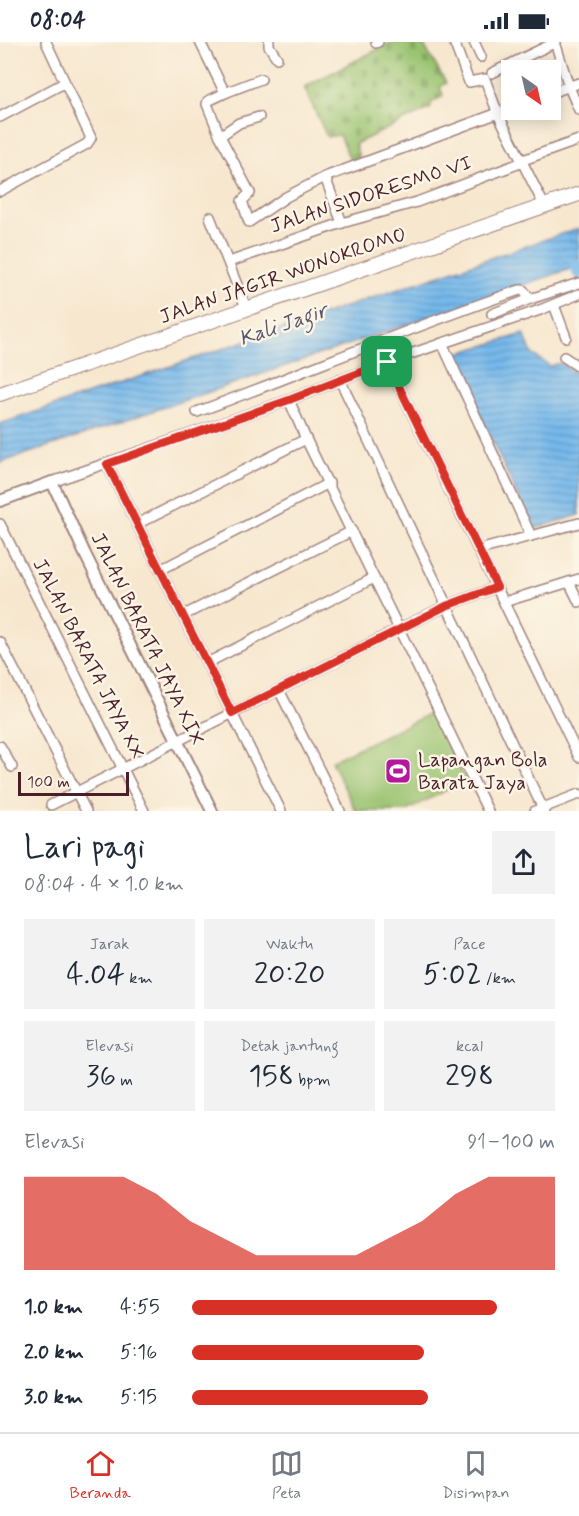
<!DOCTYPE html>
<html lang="id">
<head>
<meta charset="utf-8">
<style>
  :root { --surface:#fff; --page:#f2f2f3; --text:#1f2937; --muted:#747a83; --line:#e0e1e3; --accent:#d93025 }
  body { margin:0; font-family:Mynerve,sans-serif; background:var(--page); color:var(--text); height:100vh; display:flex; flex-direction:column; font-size:22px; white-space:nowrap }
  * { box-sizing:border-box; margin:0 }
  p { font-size:20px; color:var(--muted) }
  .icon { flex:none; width:33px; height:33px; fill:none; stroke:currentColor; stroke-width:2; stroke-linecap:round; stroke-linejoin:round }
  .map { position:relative; height:769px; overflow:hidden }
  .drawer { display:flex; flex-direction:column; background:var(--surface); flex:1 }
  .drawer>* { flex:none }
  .needle { width:39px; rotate:146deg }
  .controls { position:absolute; left:501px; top:18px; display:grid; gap:12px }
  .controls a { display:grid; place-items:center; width:60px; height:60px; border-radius:0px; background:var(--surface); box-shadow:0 3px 15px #0003; font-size:30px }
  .scale { position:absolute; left:18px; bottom:15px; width:111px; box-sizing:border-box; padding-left:6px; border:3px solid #4a1f2b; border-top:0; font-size:16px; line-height:21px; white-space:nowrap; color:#4a1f2b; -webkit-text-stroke:4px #fcf5e5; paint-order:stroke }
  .pin { position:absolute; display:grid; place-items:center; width:51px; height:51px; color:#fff; margin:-26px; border-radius:12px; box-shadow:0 3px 9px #0006 }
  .round { display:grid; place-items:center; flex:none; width:63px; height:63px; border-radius:0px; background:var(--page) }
  .head { display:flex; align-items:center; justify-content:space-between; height:102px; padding:0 24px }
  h1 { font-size:33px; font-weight:600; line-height:45px }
  .stats { display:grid; grid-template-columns:repeat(3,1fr); gap:9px; height:102px; padding:6px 24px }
  .stats div { display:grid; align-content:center; border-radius:0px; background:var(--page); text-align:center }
  .stats b { font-size:30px; font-weight:600 }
  .stats small { font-size:16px; font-weight:400 }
  .stats p { font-size:16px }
  .chart { height:168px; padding:12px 24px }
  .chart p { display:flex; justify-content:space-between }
  .chart svg { width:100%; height:108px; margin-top:6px; fill:var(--accent); opacity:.7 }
  ul { padding:0 24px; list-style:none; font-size:20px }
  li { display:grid; grid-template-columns:96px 72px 1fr; align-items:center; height:45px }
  li i { height:15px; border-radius:8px; background:var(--accent) }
  .status { display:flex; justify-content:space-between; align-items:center; height:42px; padding:0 30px; background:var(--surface); direction:ltr }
  .status svg { height:16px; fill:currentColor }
  .tabs { display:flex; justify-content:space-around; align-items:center; height:84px; border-top:2px solid var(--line); background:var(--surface); font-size:16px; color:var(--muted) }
  .tabs a { display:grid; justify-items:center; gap:3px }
  .tabs .active { color:var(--accent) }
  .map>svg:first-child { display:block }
</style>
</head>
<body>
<div class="status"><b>08:04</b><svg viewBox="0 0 49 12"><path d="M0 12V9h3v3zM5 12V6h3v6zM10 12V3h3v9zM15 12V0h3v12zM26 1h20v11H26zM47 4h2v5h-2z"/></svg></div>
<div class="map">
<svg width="579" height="769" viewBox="0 0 579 769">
  <defs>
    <pattern id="cemetery-stones" width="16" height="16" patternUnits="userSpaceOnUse" patternTransform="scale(1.5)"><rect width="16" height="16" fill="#98c26e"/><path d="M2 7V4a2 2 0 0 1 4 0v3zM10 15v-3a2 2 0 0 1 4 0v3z" fill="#84a65f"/></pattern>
    <pattern id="water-rules" width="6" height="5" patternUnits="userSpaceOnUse" patternTransform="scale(1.5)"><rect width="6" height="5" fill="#76b9ec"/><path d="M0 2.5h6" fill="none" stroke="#6396bf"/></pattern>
  </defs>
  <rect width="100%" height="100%" fill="#fcf5e5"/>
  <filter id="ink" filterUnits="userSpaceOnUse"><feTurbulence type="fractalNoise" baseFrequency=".0167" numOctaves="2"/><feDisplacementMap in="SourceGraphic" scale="12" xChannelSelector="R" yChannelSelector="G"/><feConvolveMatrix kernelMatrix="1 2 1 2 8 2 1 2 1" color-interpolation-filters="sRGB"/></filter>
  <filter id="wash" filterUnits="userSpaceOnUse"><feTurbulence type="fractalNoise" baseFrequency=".008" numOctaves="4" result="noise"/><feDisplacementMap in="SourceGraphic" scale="24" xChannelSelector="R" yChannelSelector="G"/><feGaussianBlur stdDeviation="1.35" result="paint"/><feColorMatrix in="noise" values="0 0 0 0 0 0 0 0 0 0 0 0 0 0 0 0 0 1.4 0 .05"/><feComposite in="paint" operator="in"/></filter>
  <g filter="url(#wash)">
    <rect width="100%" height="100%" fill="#f7e7cf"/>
    <polygon fill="url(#cemetery-stones)" stroke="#71704c" stroke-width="1.5" points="392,0 422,0 446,41 440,45 443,54 431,61 431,66 355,102 360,119 352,122 339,93 327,95 304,45"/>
    <polygon fill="#98c26e" stroke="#71704c" stroke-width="1.5" points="431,671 466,738 406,769 356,769 331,719"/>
    <g fill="url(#water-rules)" stroke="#606c8c" stroke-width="1.5">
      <polygon points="579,186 579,224 0,421 0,382"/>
      <polygon points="524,292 532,312 550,324 560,321 579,333 579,473 533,487 452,313"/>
    </g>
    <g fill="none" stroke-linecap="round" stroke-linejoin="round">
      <polyline stroke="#76b9ec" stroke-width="14" points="577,224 579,230"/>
    </g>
  </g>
  <g filter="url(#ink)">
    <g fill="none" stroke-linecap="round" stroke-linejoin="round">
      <defs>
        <g id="minor">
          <polyline points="200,0 224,49 227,50 261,37"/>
          <polyline points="269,0 269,4 277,16"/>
          <polyline points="454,0 469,40 485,37 498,72 544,163"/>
          <polyline points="474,0 481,15"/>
          <polyline points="555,0 569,45 579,68"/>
          <polyline points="376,1 378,0"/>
          <polyline points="492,31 556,0"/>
          <polyline points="227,50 208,59 207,62 220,94 250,151 242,159 249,180 286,155 325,135 512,66"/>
          <polyline points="550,51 579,41"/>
          <polyline points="0,75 64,41"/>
          <polyline points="220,94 239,81 259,75"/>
          <polyline points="523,118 579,98"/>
          <polyline points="325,135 342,181"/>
          <polyline points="0,149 87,102 91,96 46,0"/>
          <polyline points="210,175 247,268"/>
          <polyline points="229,220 342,181 417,160 523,120"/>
          <polyline points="554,263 566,295"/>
          <polyline points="492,272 530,257 579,241"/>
          <polyline points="442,301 531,494"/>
          <polyline points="564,315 579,325"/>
          <polyline points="387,320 579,715"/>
          <polyline points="340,338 544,769"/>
          <polyline points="289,358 306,397 488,769"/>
          <path d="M197,370C305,330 411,285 520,248H523L530,257"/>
          <polyline points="107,422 281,769"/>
          <polyline points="52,440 289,358 387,320 540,268 579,252"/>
          <polyline points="0,482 144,769"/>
          <polyline points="137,482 306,397"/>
          <polyline points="479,508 579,481"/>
          <polyline points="160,528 329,441"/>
          <polyline points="569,540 579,560"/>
          <polyline points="504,560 579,537"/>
          <polyline points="184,573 352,489"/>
          <polyline points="0,600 86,769"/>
          <polyline points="207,621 374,536"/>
          <polyline points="279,648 340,769"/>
          <polyline points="0,704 12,725"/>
          <polyline points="51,763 399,587 446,564 497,545"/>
          <polyline points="535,769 579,752"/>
        </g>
        <polyline id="tertiary" points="0,459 52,440 85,512 212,769"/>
        <polyline id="primary" points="0,352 579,152"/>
      </defs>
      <use href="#minor" stroke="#a0837d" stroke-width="12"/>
      <use href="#tertiary" stroke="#a0837d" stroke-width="14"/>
      <use href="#primary" stroke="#a0837d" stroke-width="16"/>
      <use href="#minor" stroke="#fff" stroke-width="9"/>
      <use href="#tertiary" stroke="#fff" stroke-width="10"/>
      <use href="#primary" stroke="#fff" stroke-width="14"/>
    </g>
  </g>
  <g fill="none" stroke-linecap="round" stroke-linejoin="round" filter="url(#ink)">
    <defs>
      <polygon id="route" points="387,320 497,545 446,564 232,671 107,422 289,358"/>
    </defs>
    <use href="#route" stroke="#fff" stroke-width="12"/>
    <use href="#route" stroke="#d93025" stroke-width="8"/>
  </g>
  <defs>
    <symbol id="stadium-square" viewBox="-11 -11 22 22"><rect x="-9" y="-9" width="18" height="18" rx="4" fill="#b5179e" stroke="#fcf5e5"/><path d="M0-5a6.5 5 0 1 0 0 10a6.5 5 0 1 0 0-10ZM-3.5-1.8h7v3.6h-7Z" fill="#fff"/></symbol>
  </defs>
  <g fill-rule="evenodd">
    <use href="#stadium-square" x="383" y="714" width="30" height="30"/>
  </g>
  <g text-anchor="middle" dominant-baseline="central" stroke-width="5" stroke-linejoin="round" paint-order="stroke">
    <g font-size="20" fill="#4a1f2b" stroke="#fcf5e5">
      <text transform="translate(371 153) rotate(-18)">JALAN SIDORESMO VI</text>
      <text transform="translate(283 234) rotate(-19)">JALAN JAGIR WONOKROMO</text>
      <text transform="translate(147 597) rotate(64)">JALAN BARATA JAYA XIX</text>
      <text transform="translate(88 617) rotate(63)">JALAN BARATA JAYA XX</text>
    </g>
    <g font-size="20" fill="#4a1f2b" stroke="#fcf5e5" text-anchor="start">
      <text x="418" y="718">Lapangan Bola<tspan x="418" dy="23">Barata Jaya</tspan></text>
    </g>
    <g font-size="21" font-style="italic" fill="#59556f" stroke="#fcf5e5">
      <text transform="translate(283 283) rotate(-19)">Kali Jagir</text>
    </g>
  </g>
</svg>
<div class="controls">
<a><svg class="needle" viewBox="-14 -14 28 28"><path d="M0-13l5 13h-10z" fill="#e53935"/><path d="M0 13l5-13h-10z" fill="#747a83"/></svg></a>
</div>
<div class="scale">100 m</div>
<div class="pin" style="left:387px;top:320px;background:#1e9e55"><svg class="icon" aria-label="arrive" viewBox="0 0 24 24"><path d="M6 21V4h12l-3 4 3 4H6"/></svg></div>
</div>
<section class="drawer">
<div class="head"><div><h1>Lari pagi</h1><p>08:04 · 4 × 1.0 km</p></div><a class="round"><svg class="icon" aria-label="share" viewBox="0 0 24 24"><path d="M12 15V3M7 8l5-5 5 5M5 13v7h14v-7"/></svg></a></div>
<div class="stats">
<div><p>Jarak</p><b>4.04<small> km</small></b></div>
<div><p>Waktu</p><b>20:20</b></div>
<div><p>Pace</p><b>5:02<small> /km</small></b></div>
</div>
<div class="stats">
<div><p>Elevasi</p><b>36<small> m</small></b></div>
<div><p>Detak jantung</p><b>158<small> bpm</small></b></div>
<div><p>kcal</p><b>298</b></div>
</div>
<div class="chart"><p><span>Elevasi</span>91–100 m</p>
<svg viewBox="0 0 160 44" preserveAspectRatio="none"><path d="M0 44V6L10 6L20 6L30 6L40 13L50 24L60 31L70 38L80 38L90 38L100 38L110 31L120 24L130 13L140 6L150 6L160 6V44z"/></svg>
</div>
<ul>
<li><b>1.0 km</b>4:55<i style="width:84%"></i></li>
<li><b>2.0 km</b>5:16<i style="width:64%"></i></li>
<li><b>3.0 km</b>5:15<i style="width:65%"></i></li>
</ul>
</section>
<nav class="tabs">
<a class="active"><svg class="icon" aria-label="home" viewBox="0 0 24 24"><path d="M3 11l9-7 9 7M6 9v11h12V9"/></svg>Beranda</a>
<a><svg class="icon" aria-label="map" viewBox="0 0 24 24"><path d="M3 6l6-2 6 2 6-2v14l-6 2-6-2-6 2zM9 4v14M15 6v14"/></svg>Peta</a>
<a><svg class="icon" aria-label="saved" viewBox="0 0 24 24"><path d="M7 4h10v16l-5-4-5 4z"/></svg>Disimpan</a>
</nav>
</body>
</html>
